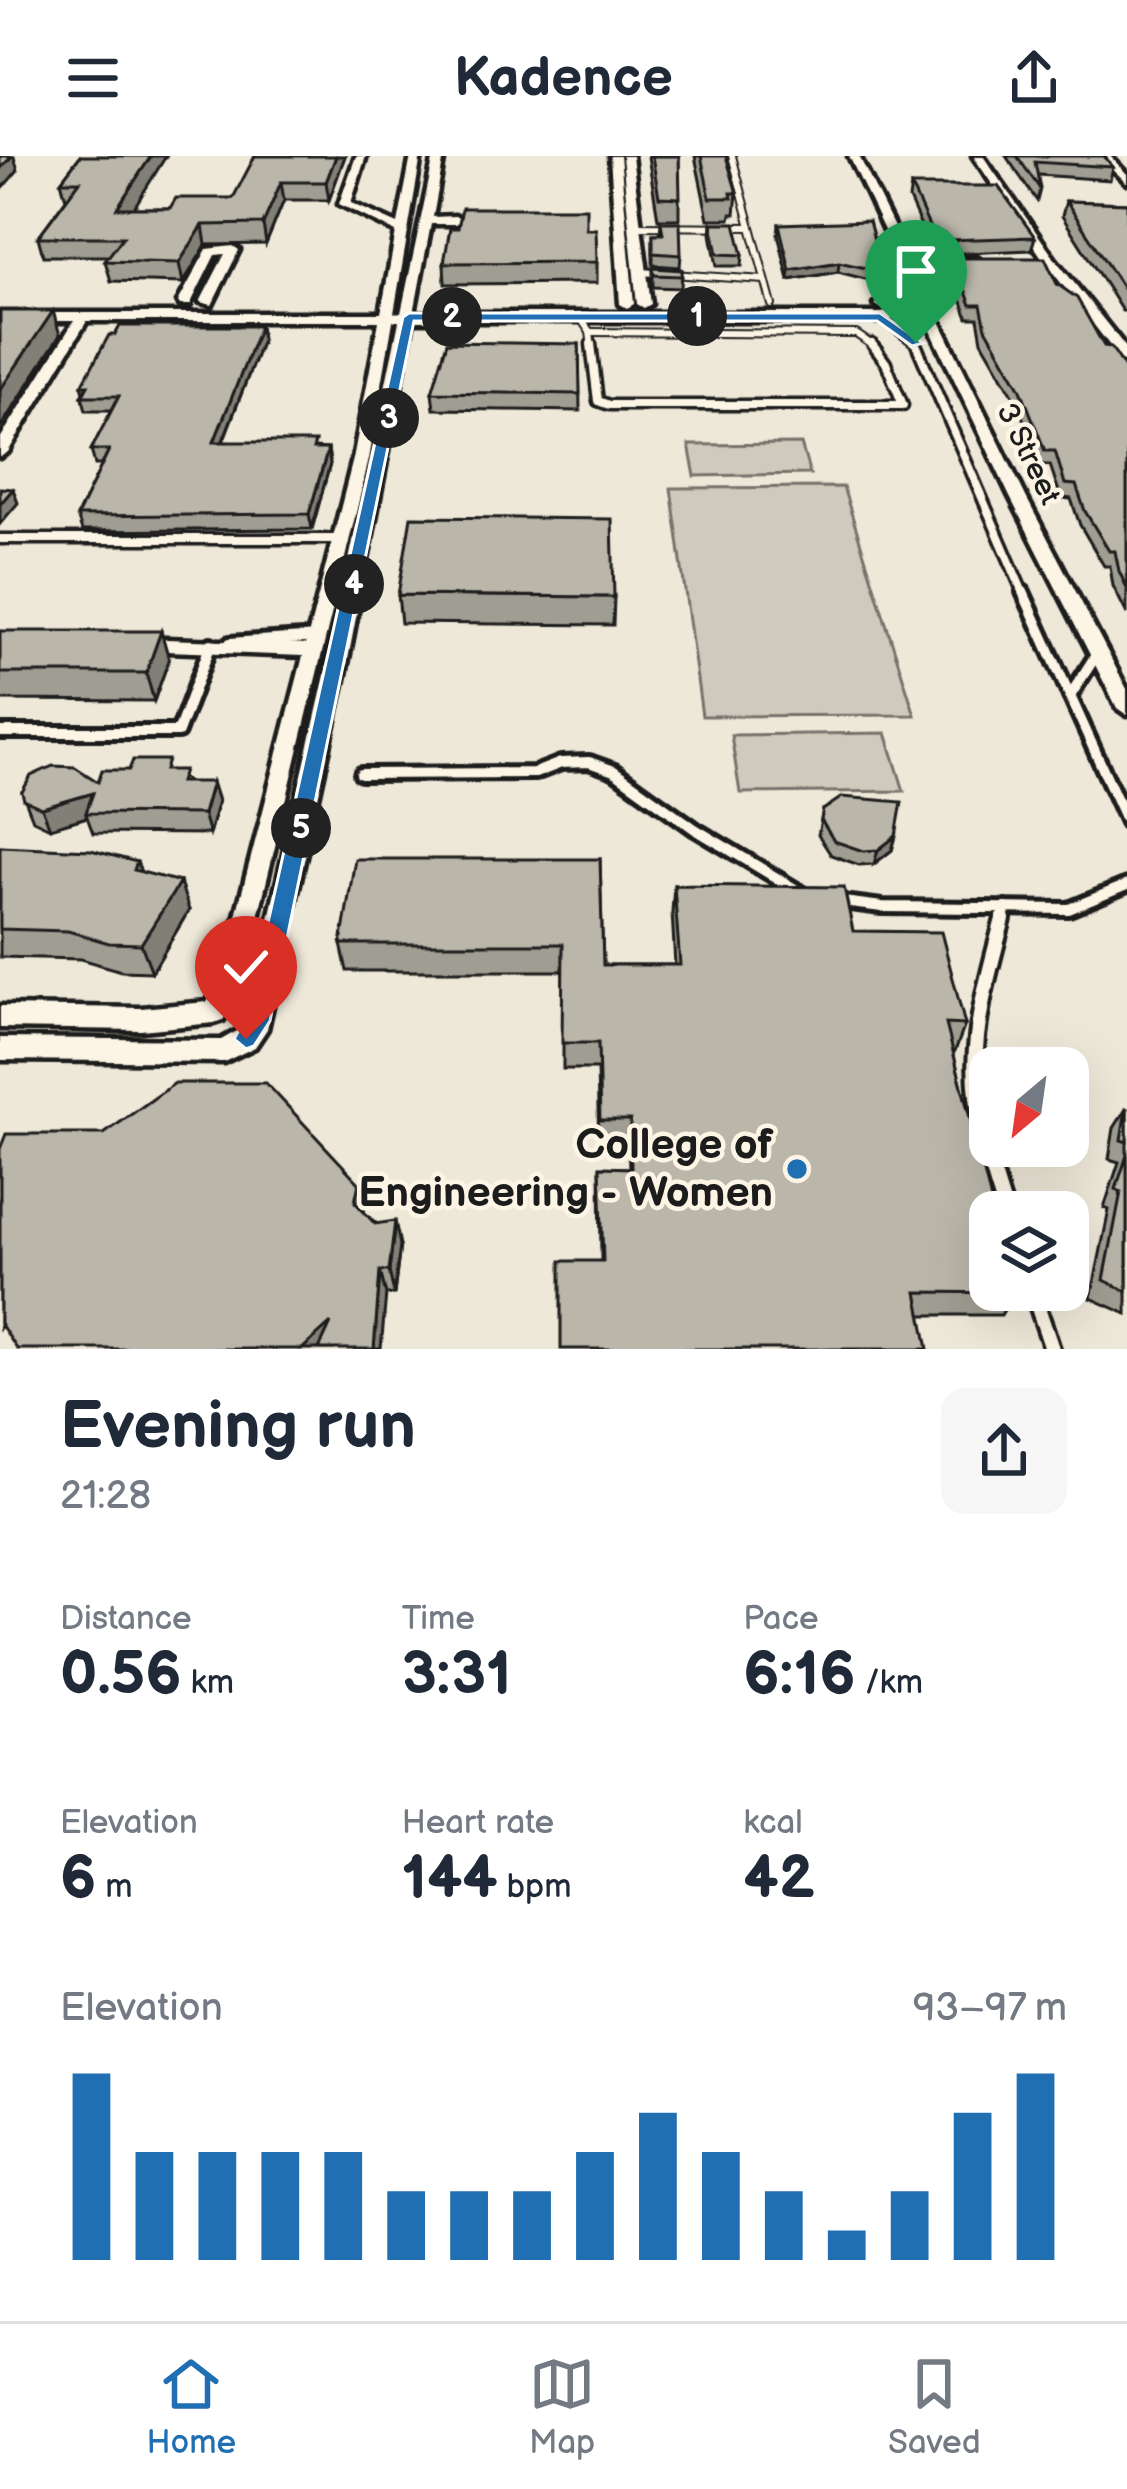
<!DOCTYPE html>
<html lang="en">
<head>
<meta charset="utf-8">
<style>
  :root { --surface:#fff; --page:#f6f6f7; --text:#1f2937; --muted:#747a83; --line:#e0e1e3; --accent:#1f6fb2 }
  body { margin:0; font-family:"Balsamiq Sans",sans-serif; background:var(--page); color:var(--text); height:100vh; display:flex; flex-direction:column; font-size:45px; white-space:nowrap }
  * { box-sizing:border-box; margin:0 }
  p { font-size:39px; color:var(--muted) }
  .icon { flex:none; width:66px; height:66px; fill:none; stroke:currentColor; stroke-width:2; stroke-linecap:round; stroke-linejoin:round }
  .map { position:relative; height:1193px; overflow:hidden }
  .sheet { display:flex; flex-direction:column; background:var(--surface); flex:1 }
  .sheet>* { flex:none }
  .needle { width:78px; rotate:209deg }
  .controls { position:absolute; left:969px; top:891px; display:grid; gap:24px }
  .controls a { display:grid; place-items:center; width:120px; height:120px; border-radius:24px; background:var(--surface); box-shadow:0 12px 48px #0002; font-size:60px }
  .pin { position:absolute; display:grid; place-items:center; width:102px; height:102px; color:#fff; margin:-123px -51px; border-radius:50% 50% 50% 0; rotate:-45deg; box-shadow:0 0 12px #0007 }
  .pin .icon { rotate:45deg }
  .km { position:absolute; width:60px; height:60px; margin:-30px; border-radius:50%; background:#222; color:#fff; font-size:33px; line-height:60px; text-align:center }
  .round { display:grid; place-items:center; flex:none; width:126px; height:126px; border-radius:24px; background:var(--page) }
  .head { display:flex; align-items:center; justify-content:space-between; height:204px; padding:0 60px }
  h1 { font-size:66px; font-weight:700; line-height:90px }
  .figures { display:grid; grid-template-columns:repeat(3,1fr); gap:18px; height:204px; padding:12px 60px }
  .figures div { display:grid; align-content:center }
  .figures b { font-size:60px; font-weight:700 }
  .figures small { font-size:33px; font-weight:400 }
  .figures p { font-size:33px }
  .chart { height:336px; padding:24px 60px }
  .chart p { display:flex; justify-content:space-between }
  .chart svg { width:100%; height:216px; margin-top:12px; stroke:var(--accent); stroke-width:6 }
  header { display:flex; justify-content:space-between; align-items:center; height:156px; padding:0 60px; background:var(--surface); font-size:54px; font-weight:700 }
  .dock { display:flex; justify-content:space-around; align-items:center; height:168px; border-top:3px solid var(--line); background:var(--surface); font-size:33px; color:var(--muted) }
  .dock a { display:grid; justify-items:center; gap:6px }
  .dock .on { color:var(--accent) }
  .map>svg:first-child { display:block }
</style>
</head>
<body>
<header><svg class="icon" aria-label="menu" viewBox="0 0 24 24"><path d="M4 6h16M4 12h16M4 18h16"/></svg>Kadence<svg class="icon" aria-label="share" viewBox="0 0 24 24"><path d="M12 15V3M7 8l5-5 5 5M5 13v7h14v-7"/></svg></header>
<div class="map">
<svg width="1127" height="1193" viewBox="0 0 1127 1193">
  <rect width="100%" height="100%" fill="#eee8d9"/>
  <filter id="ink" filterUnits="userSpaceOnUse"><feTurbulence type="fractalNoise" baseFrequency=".00833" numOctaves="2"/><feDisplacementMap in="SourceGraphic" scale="24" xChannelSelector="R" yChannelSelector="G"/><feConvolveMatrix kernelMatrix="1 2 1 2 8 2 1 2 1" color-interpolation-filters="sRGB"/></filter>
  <g filter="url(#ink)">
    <g fill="#cfcabd" stroke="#76736c" stroke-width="3">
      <polygon points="801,288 810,318 695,320 689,289"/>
      <polygon points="843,331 915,559 702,560 671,332"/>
      <polygon points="886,577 904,635 740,637 731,579"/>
    </g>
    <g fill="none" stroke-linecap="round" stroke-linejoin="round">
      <defs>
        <g id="service-far3">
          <polyline points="732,0 772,149"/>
          <polyline points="635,70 751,71"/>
          <polyline points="640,116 765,124"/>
          <polyline points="579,160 590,176"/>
          <polyline points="880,161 918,191"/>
          <polyline points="590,176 856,178 875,191"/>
          <polyline points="590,176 592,191"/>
        </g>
        <g id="service-far2">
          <polyline points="591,188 598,245 609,249 903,249 886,207 872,188"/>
          <polyline points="916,188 1024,439"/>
          <polyline points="0,383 341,383"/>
        </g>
        <g id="service-far1">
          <polyline points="1023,436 1127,666"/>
          <polyline points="230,487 317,481"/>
          <polyline points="1070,540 1098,496"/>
          <polyline points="0,576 178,576 211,488"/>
          <polyline points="361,618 535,617 561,607 589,606 614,615 695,673 800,736"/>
          <polyline points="835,745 882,751 1069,753 1127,729"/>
          <polyline points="1002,766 1006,752"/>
        </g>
        <g id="service">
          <path d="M1003,763C968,893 963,926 1006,1056"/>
          <polyline points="1032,1134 1052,1193"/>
        </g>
        <g id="minor">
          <polygon points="356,0 366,0 351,47 398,68 411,0 421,0 394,157 401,157 434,0 444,0 433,61 455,60 461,64 455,68 431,68 414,157 880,157 921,152 916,143 881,152 874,148 913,136 849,0 859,0 909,102 977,102 983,106 977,110 913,110 1026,341 1127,533 1127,559 1117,552 1010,341 924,160 880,165 413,165 345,519 267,873 255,891 224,906 0,904 0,882 221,884 237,875 246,862 325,519 399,165 393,165 369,303 239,839 223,864 214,867 141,874 0,872 0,850 141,852 207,846 218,829 303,500 139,494 129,488 139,482 306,488 353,303 379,165 87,165 8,296 0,301 0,283 74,165 0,165 0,157 381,157 396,76 339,48"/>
          <polygon points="610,0 620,0 634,148 627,152 620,148"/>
          <polygon points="622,0 632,0 651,148 644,152 637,148"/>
          <polygon points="973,0 983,0 1055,103 1127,193 1127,206 1122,205 1047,109"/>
          <polygon points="1099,0 1110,0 1127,18 1127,27"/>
          <polygon points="233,90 239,94 212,149 200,146 225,98 215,99 190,149 180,149 178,146 207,93"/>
        </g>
      </defs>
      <use href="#service-far3" stroke="#1c1c1c" stroke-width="10"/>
      <use href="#service-far2" stroke="#1c1c1c" stroke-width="15"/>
      <use href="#service-far1" stroke="#1c1c1c" stroke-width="20"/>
      <use href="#service" stroke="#1c1c1c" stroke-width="22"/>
      <use href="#minor" stroke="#1c1c1c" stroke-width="9"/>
      <use href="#service-far3" stroke="#fcf5e5" stroke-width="6"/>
      <use href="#service-far2" stroke="#fcf5e5" stroke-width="8"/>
      <use href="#service-far1" stroke="#fcf5e5" stroke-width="10"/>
      <use href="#service" stroke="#fcf5e5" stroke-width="14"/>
      <use href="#minor" fill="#fcf5e5" fill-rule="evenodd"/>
    </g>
    <g fill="#a09d92" stroke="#1c1c1c" stroke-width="3">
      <polygon points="80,0 134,52 170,52 233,42 345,0 329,44 284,44 266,88 206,89 183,127 111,125 105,105 109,100 43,100 38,81 66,43 61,25"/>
      <polygon points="648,0 679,0 679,63 658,63"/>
      <polygon points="695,0 727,0 737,37 735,58 731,58 730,63 708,63"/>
      <polygon points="1006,0 1104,0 1113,11 1110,24 1037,19 1040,33 1037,45"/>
      <polygon points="911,30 1035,81 1031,94 944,98 942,91 930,91 909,43"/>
      <polygon points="1066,45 1127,47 1127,155 1122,155 1062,60"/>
      <polygon points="661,66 681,99 680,111 653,109 653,78 660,78"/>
      <polygon points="712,67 743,99 742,110 717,110 711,78"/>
      <polygon points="779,68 874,84 884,95 882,105 869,124 838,116 789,124 778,78"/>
      <polygon points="586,73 597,106 597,127 445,128 444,107"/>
      <polygon points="953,102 1057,128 1104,190 1127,215 1127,458 1113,430 1110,410 1104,410 1080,369 1071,343 1061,342 1050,309 1041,309 1016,244 982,185 978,162 968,162 950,115"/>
      <polygon points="653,112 682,114 681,132 653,131"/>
      <polygon points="260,170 262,184 223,286 328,293 330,308 312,373 82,375 77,360 102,309 95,309 91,294 112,254 86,254 82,240 84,236 82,229"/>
      <polygon points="579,188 580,255 434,253 432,236"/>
      <polygon points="398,439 614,441 613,469 401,467"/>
      <polygon points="0,475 169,503 154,545 0,544"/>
      <polygon points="171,614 218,645 209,678 93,677 87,661 50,672 33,664 22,636"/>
      <polygon points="823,654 896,680 892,694 874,708 859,709 831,699 818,679"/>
      <polygon points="0,690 137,706 141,716 189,754 152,816 121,815 81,803 0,801"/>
      <polygon points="600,703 603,809 675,809 672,756 674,729 853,775 965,869 955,895 953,895 1014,1137 1001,1159 922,1159 601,1105 600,1011 629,1012 628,989 599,989 597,913 563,913 563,815 347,815 341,788"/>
      <polygon points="1126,953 1127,953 1127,1158 1091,1142 1109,1054 1104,1052 1119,1006 1109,1003 1114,972"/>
      <polygon points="0,993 365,1051 364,1056 400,1089 394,1138 2,1170 0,1172"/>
    </g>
    <g fill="#827f77" stroke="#1c1c1c" stroke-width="3">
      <polygon points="12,0 14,0 18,14 0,35 0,13"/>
      <polygon points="151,0 166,0 122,71 117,52"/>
      <polygon points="336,0 345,0 329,44 326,26"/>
      <polygon points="281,26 284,44 266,88 263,68"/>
      <polygon points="203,69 206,89 183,127 179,107"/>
      <polygon points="884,95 882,105 869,124 870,113"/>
      <polygon points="839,106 838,116 789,124 790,114"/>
      <polygon points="53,155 60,179 0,272 0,234"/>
      <polygon points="260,170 262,184 217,300 214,286"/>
      <polygon points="328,293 330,308 312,373 309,358"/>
      <polygon points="13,333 18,347 0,368 0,348"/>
      <polygon points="161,475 169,503 154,545 146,517"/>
      <polygon points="212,626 218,645 209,678 203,658"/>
      <polygon points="93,637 86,657 87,661 50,672 42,652"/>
      <polygon points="896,680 892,694 874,708 878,694"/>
      <polygon points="180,726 189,754 152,816 141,788"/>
      <polygon points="359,1027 365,1051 361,1070 355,1046"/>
      <polygon points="395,1065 400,1089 394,1138 389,1115"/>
      <polygon points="380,1115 386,1138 381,1193 374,1193"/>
      <polygon points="331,1167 333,1193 302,1193"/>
    </g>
    <g fill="#bab6aa" stroke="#1c1c1c" stroke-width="3">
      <polygon points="0,0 12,0 0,13"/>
      <polygon points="80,0 151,0 117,52 170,52 176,42 233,42 255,0 336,0 326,26 281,26 263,68 203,69 179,107 105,105 123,81 38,81 80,25 61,25"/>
      <polygon points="652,0 679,0 680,42 659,41"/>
      <polygon points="701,0 726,0 737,37 731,37 732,42 710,42"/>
      <polygon points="1017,0 1104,0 1113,11 1035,6 1040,33"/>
      <polygon points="911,30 998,30 1035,81 947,84 944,78 932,77"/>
      <polygon points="1066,45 1127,47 1127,139"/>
      <polygon points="462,52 586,52 586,73 596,73 597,106 444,107 450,72 458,72"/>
      <polygon points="869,65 874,84 882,84 884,95 870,113 839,106 790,114 779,68"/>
      <polygon points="661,66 680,66 681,99 653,97 653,78 663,78"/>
      <polygon points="712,67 735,67 743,99 718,98"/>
      <polygon points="953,102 1045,102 1057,128 1077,142 1104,190 1111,191 1127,215 1127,432 1119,415 1115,395 1109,395 1085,355 1076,329 1065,328 1055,295 1045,295 1020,231 986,172 981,149 971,149"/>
      <polygon points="653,112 682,114 682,120 654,119"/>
      <polygon points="0,155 53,155 0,234"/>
      <polygon points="120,170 260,170 214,286 315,286 313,293 328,293 309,358 77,360 109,294 91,294 119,240 82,240 88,229 82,229 109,179 115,179"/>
      <polygon points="447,186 579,188 580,238 432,236"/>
      <polygon points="0,332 13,333 0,348"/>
      <polygon points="411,361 612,363 614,441 398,439"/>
      <polygon points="0,475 161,475 146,517 0,517"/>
      <polygon points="133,604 168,604 165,614 184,614 180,626 212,626 203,658 86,657 93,637 42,652 24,644 22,636 31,620 53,610 75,611 98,626 102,614 129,614"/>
      <polygon points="842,641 902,646 896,680 878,694 863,695 834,685 821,664 823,654"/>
      <polygon points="0,690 91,694 137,706 134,714 180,726 141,788 109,787 68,775 0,773"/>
      <polygon points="355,703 600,703 603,809 680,809 674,729 844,731 853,775 941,776 965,869 946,868 994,1056 990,1056 990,1134 1014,1134 1014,1137 917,1136 928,1193 561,1193 561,1105 603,1105 600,1011 631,1012 630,964 600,964 598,887 562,887 563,788 341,788"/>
      <polygon points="175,927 266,927 359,1027 355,1046 375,1068 395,1065 389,1115 380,1115 374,1193 319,1193 331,1167 302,1193 17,1193 0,1167 0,993 6,978 104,978"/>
      <polygon points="1126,953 1127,953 1127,986 1121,984"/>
      <polygon points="1127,999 1127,1135 1104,1124 1121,1036 1116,1033"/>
    </g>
  </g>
  <polygon fill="#1f6fb2" stroke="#fff" stroke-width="3" points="409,157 880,157 923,187 912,190 877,165 414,165 270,865 254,890 246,893 234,883 247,861 403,161"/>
  <circle fill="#1f6fb2" stroke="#fcf5e5" stroke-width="4.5" cx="797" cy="1013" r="12"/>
  <g text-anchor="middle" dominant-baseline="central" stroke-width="9" stroke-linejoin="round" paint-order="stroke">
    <g font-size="30" fill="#1c1c1c" stroke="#fcf5e5">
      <text transform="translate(1028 298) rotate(64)">3 Street</text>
    </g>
    <g font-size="42" font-weight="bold" fill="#1c1c1c" stroke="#fcf5e5" text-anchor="end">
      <text x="773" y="989">College of<tspan x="773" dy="48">Engineering - Women</tspan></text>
    </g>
  </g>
</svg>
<div class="controls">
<a><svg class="needle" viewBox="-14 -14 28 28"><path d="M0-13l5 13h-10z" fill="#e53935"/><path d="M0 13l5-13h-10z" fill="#747a83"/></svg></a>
<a><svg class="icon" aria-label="layers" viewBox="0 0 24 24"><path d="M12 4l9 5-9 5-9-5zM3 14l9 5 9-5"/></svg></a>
</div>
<div class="pin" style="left:916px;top:187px;background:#1e9e55"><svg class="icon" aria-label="arrive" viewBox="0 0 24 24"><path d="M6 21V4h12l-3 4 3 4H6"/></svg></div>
<div class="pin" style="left:246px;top:883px;background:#d93025"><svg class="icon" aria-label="check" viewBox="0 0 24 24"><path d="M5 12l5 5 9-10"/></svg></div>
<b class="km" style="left:697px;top:160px">1</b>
<b class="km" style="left:452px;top:161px">2</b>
<b class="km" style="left:389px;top:262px">3</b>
<b class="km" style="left:354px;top:428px">4</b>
<b class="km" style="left:301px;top:672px">5</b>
</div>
<section class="sheet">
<div class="head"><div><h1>Evening run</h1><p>21:28</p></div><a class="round"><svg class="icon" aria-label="share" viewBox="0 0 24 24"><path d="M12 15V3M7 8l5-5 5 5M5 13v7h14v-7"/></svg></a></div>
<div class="figures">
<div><p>Distance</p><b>0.56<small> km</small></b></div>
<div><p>Time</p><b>3:31</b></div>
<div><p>Pace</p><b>6:16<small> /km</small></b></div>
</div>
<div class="figures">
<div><p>Elevation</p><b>6<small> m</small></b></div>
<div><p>Heart rate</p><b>144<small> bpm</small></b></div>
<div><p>kcal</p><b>42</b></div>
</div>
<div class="chart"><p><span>Elevation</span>93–97 m</p>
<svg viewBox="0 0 160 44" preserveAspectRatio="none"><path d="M5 44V6M15 44V22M25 44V22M35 44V22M45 44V22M55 44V30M65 44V30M75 44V30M85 44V22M95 44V14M105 44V22M115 44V30M125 44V38M135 44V30M145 44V14M155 44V6"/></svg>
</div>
</section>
<nav class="dock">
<a class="on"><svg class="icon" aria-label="home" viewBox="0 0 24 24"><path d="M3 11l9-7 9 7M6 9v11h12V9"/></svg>Home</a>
<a><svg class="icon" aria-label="map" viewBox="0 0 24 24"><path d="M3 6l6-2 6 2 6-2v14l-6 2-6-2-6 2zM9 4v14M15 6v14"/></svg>Map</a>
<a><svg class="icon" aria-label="saved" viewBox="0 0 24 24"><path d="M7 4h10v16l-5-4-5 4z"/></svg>Saved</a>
</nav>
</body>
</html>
